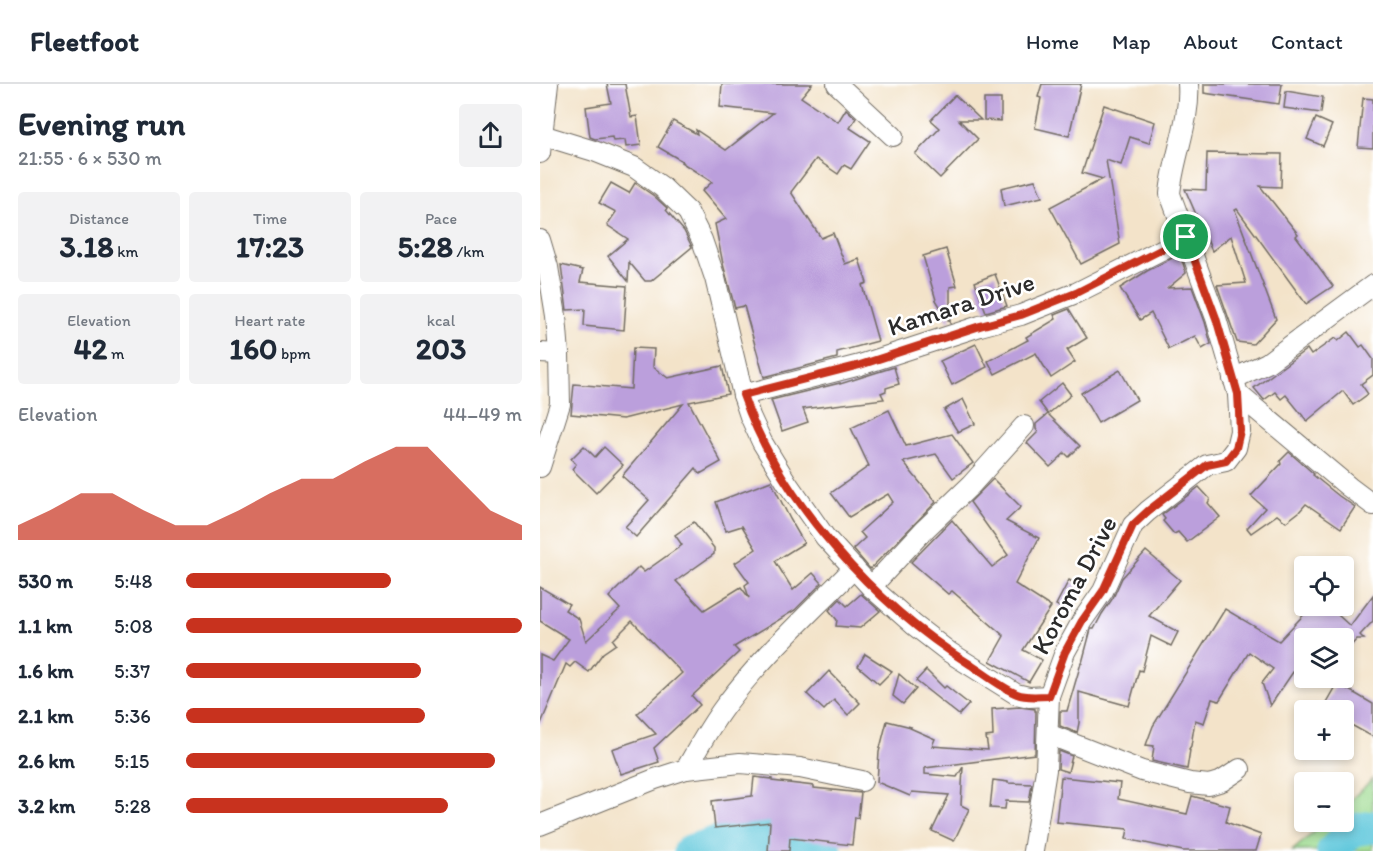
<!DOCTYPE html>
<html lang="en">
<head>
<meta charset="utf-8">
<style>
  :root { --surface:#fff; --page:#f2f2f3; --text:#1f2937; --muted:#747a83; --line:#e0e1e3; --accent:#c8321e }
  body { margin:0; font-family:Itim,sans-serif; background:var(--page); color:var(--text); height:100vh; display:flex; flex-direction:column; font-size:22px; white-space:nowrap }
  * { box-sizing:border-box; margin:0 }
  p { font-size:20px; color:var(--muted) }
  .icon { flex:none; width:33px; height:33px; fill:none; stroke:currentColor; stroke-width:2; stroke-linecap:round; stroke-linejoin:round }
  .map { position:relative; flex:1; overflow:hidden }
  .panel { display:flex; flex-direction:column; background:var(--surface); width:540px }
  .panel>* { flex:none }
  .fabs { position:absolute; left:754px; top:472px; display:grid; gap:12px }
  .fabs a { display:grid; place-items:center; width:60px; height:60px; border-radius:6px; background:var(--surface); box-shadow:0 3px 9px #0003; font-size:30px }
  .pin { position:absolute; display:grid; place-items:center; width:51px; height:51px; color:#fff; margin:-26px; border:3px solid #fff; border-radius:50%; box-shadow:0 2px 6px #0007 }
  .round { display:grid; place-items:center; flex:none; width:63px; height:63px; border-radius:6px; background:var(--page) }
  .overview { display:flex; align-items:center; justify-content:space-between; height:102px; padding:0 18px }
  h1 { font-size:33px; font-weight:700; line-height:45px }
  .figures { display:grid; grid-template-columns:repeat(3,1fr); gap:9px; height:102px; padding:6px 18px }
  .figures div { display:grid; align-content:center; border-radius:6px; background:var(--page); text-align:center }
  .figures b { font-size:30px; font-weight:700 }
  .figures small { font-size:16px; font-weight:400 }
  .figures p { font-size:16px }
  .chart { height:168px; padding:12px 18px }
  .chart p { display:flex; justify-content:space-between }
  .chart svg { width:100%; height:108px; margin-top:6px; fill:var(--accent); opacity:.7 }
  ul { padding:0 18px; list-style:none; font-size:20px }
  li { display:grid; grid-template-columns:96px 72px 1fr; align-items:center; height:45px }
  li i { height:15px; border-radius:8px; background:var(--accent) }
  header { display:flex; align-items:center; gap:36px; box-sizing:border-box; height:84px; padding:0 30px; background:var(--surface); border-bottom:2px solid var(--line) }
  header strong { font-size:28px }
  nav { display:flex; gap:33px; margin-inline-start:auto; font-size:21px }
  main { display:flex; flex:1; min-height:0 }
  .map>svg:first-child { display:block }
</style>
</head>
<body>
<header>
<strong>Fleetfoot</strong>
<nav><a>Home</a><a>Map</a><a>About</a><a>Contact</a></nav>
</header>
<main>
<section class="panel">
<div class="overview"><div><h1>Evening run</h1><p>21:55 · 6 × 530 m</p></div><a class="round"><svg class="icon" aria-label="share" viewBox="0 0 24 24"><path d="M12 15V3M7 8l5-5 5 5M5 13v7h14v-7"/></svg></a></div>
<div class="figures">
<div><p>Distance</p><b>3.18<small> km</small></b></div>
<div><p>Time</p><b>17:23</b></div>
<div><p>Pace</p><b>5:28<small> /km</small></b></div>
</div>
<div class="figures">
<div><p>Elevation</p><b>42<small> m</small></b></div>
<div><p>Heart rate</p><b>160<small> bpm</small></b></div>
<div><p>kcal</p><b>203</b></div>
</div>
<div class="chart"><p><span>Elevation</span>44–49 m</p>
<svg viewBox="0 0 160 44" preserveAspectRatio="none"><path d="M0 44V38L10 32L20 25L30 25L40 32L50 38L60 38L70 32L80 25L90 19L100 19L110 12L120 6L130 6L140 19L150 32L160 38V44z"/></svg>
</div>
<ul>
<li><b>530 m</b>5:48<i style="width:61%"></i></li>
<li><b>1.1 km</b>5:08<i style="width:100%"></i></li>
<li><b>1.6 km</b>5:37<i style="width:70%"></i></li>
<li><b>2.1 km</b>5:36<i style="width:71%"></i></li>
<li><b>2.6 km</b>5:15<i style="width:92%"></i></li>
<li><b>3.2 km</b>5:28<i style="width:78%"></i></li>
</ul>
</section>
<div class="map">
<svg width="833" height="767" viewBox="0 0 833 767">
  <rect width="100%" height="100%" fill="#fff"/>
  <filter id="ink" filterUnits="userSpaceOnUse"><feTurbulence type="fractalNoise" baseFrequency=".0167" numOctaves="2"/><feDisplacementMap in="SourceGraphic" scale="12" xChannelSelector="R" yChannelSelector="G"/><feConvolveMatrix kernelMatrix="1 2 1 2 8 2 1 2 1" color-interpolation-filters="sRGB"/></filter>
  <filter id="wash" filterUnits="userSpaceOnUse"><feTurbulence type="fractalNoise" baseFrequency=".008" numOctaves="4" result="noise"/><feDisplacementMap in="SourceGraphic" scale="24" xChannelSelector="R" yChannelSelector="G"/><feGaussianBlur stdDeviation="1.35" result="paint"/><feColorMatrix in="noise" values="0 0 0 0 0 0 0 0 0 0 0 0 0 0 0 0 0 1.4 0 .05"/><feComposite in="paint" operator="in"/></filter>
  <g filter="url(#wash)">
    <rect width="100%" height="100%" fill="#f3e3c9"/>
    <polygon fill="#9cda8f" stroke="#64825d" stroke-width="1.5" points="833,695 833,767 752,767 786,738 804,738 804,722"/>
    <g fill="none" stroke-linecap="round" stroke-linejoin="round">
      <g stroke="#60c8dc" stroke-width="33">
        <polyline points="150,767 177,758 243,753 286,767"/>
        <polyline points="793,767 812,746 833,743"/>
      </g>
    </g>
    <g id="blocks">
      <g fill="#bb9fdc">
        <polygon points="67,0 85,0 91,33 97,32 101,61 86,63 85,56 73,57 72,53 55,55 50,53 46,23 71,19"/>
        <polygon points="182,0 272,0 261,13 298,38 306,25 316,34 310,44 330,57 311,85 304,81 298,90 276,75 251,108 281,154 293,149 305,180 319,175 327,199 322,201 338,257 297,268 297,274 224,293 204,222 195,224 183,180 175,140 186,135 162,107 172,98 141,78 142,77 118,63 133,37 157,50 156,46 186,66 233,29 180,23"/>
        <polygon points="502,0 541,0 529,52 495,44 501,14 498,13"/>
        <polygon points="664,0 742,0 739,20 664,9"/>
        <polygon points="746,7 783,13 781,29 744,24"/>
        <polygon points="415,11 441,36 419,36 438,55 400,94 375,70 400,44 391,36"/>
        <polygon points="823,14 833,15 833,64 818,63"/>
        <polygon points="444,15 461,15 461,37 444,36"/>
        <polygon points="564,21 615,38 609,59 590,53 581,81 566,76 580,160 541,180 510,123 563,95 542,89"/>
        <polygon points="776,34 792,41 783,62 767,55"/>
        <polygon points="667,69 742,70 741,103 720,102 758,150 756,152 793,202 766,220 697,125 695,126 736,235 713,260 697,258 677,201 706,199 691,152 672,167 645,105 666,106"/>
        <polygon points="495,96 502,113 464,122 461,104"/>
        <polygon points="71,99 89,109 95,99 114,112 127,124 126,126 144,147 152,163 111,197 105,197 89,178 88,197 68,172 88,155 67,141 76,128 59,119"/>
        <polygon points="406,165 417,202 410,203 410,239 396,216 383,172"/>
        <polygon points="638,171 643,179 646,189 628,204 652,203 665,238 671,260 662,265 655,252 629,265 611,229 600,236 580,204 607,187"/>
        <polygon points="21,181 43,186 40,198 87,202 84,246 44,242 45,225 27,226"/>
        <polygon points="455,190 467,222 446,228 435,198"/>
        <polygon points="529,225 547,254 527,266 535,278 511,294 496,269 455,290 448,277 488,256 486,253 516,235 514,231"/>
        <polygon points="809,248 820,263 823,261 833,275 833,291 821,300 828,310 813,321 803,307 767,337 746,311 741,315 735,308 724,316 714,304 767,265 771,271 795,254 798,257"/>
        <polygon points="436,260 447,283 412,301 400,277"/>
        <polygon points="93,264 114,265 113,283 128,294 182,282 188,310 149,318 181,378 160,390 156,384 96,453 85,443 109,416 82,392 143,320 83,335 31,330 34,300 91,305"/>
        <polygon points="354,283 359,300 346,304 346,307 341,309 344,315 263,325 268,338 242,347 231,316 300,299 300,300"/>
        <polygon points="580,286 597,316 558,339 541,309"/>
        <polygon points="522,299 531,311 508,330 499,318"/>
        <polygon points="423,315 435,340 418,348 404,326"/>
        <polygon points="349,326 366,362 412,350 433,379 413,394 396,370 363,378 396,418 330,485 313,465 325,454 320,448 353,418 348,410 309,433 291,409 329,382 311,344"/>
        <polygon points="508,330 540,362 529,373 525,369 510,383 487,359 498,348 496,345 496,340"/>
        <polygon points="44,362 55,373 64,363 83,381 56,409 32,385 36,380 31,375"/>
        <polygon points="749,368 774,390 773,391 799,412 815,423 801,444 766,420 759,428 746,438 737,431 711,449 707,444 725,424 711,412 741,380 740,377"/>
        <polygon points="453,395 481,423 466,437 499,454 475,500 511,523 483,566 502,576 489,598 450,577 464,552 412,507 408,510 371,478 412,436 452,483 468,471 430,418"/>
        <polygon points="231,397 250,435 264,459 235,477 253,506 273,489 282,499 255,526 194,563 199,568 152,612 160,621 114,664 119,678 81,690 72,665 116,650 97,630 142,589 92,537 73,556 76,560 63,569 49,588 35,578 30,583 26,580 0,642 0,571 13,577 29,555 0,537 0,503 29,520 25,526 39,535 46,557 80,525 69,513 99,483 104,488 142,461 135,451 154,438 174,464 174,470 136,497 164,526 201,503 209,514 205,501 209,498 195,479 216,465 202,442 186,447 176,418"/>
        <polygon points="659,403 670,415 668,419 680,433 647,458 638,448 634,450 623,437 625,435 622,431"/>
        <polygon points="606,467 640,496 609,532 638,548 631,562 611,552 602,587 599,586 589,622 539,608 539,639 537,649 520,642 520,627 527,627 541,579 542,579 551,545 554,545 562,530 573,514 582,494"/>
        <polygon points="529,496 542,503 529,528 516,521"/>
        <polygon points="321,510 340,527 320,544 296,542 297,536 289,526 300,515 307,522"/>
        <polygon points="833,511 833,537 820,551 824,555 817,555 804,569 804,555 765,555 765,582 758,591 753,588 730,622 722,599 733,585 709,568 679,617 672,615 664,639 655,636 651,662 649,665 650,666 647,685 612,677 614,662 606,661 613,642 685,525 739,557 772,522 788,522 810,542"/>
        <polygon points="325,570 352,587 339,600 318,582"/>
        <polygon points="386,586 404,604 406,602 429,620 419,631 376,597"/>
        <polygon points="289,587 320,619 308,631 294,616 284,626 267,610"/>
        <polygon points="359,590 376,605 363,620 353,612"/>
        <polygon points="797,599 833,620 833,653 804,637 804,627 781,627"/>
        <polygon points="480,623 495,625 495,627 496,627 495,670 385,684 385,690 417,693 423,683 421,721 429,725 414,757 392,747 409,711 372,708 370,712 337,698 339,668 347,637 371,643 370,644 395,655 392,662 448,666 446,653 453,652 452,625"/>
        <polygon points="519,667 532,672 528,688 518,685"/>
        <polygon points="214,693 232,695 232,697 274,702 274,704 321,709 318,734 315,733 312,761 250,754 249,767 228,767 230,738 175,744 172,717 212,712"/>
        <polygon points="521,693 580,699 578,715 647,730 652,712 690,722 686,738 721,751 716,767 643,767 586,755 588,745 516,738"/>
        <polygon points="453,696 468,698 468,699 492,700 489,718 466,717 465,725 450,724"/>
      </g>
    </g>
  </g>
  <g filter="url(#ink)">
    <use href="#blocks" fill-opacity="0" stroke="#716b62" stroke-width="1.5"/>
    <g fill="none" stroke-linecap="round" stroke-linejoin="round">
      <defs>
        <g id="minor">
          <polyline points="297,0 353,52"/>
          <polyline points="2,51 54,67 94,83 122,103 148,128 162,156 175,194 203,311 210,332 222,358 247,399 285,453 331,503 374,541 409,568 476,610 489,613 509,612"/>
          <polyline points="0,69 8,0"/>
          <polyline points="0,156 8,183 16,232 19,270 20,320 0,383"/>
          <polyline points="0,269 19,270"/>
          <polyline points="693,295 727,279 833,201"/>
          <polyline points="698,310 809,403 833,421"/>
          <polyline points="203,311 320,281 440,242 481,231 536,209 647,153"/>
          <polyline points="331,503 383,447 431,401 484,342"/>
          <polyline points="508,650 602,687 650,699 669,701 682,697 700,685"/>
          <path d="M146,685C158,664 170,642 185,622C222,572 270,529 314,484"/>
          <polyline points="0,741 115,695 146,685 200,679 260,684 322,697"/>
          <path d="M493,767L506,686L509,612L525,568L542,537L563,507L593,441L608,427L667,381L686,377L696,364L700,347L698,310L676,234L630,110C633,74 651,35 648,0"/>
        </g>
      </defs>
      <use href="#minor" stroke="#716b62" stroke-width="22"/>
      <use href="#minor" stroke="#fff" stroke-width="20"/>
    </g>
  </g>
  <g fill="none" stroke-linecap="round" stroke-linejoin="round" filter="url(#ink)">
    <defs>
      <path id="route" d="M646,153L676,234L698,310L700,347L696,364L686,377L667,381L608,427L593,441L563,507L542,537L525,568L509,612C498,612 487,614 477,610C464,605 443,589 431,581C335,521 241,419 203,311L320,281L440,242L481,231L536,209Z"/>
    </defs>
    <use href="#route" stroke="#fff" stroke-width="12"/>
    <use href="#route" stroke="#c8321e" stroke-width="8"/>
  </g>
  <g text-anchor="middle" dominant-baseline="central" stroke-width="5" stroke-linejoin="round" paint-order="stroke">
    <g font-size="26" fill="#2b2b2b" stroke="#fff">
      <text transform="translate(421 220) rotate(-18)">Kamara Drive</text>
      <text transform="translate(534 501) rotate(-62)">Koroma Drive</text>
    </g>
  </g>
</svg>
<div class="fabs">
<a><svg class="icon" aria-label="locate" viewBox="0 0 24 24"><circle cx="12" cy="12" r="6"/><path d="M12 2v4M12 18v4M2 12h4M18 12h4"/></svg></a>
<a><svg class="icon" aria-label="layers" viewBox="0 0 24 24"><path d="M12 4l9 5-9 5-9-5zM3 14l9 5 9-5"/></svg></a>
<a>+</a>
<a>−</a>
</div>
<div class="pin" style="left:646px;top:153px;background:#1e9e55"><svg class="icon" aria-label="arrive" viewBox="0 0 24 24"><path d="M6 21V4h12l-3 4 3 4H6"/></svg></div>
</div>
</main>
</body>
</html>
